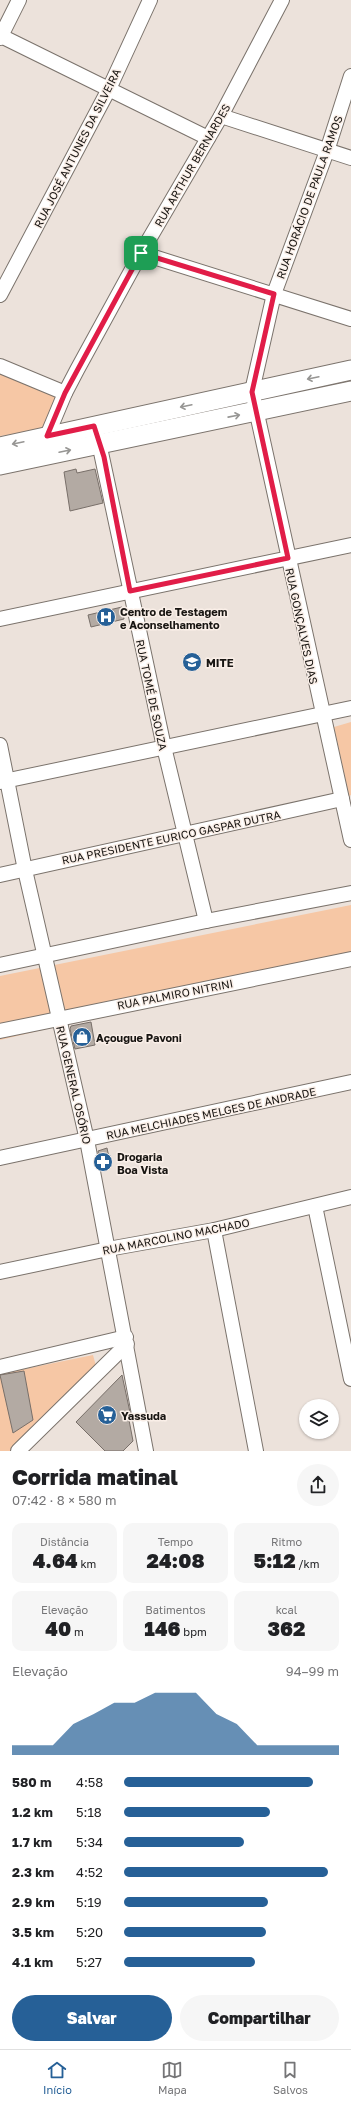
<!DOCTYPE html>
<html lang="pt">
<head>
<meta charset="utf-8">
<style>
  :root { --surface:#fff; --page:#f6f6f6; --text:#202124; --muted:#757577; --line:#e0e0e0; --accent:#266097 }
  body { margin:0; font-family:"Golos Text",sans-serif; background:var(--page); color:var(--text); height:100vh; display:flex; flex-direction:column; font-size:15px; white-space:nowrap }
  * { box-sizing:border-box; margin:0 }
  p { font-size:13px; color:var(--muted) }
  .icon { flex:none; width:22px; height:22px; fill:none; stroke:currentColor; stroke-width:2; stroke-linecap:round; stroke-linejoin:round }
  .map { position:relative; height:1451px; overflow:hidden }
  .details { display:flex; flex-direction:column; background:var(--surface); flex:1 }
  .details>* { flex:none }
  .fabs { position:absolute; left:299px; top:1399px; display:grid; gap:8px }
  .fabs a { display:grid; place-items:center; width:40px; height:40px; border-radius:50%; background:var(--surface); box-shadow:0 1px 3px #0004; font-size:20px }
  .pin { position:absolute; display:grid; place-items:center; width:34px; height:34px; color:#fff; margin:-17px; border-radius:8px; box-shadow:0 2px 6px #0006 }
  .round { display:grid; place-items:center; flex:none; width:42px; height:42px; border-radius:21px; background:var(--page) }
  .summary { display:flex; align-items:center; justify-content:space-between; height:68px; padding:0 12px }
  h1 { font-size:22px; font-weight:800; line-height:30px }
  .figures { display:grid; grid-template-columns:repeat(3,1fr); gap:6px; height:68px; padding:4px 12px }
  .figures div { display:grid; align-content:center; border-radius:10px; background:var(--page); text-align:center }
  .figures b { font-size:20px; font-weight:800 }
  .figures small { font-size:11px; font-weight:400 }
  .figures p { font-size:11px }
  .chart { height:112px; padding:8px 12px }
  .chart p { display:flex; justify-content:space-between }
  .chart svg { width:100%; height:72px; margin-top:4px; fill:var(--accent); opacity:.7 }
  .cta { display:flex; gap:8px; margin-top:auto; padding:8px 12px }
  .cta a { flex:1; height:46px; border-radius:24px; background:var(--accent); color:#fff; font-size:16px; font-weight:800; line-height:46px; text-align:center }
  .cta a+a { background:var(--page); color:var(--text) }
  ul { padding:0 12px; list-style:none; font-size:13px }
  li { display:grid; grid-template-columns:64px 48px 1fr; align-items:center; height:30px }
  li i { height:10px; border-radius:5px; background:var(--accent) }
  .menu { display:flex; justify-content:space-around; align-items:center; height:56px; border-top:1px solid var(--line); background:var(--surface); font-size:11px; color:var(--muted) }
  .menu a { display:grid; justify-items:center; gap:2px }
  .menu .on { color:var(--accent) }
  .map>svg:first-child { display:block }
</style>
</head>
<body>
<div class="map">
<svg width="351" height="1451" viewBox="0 0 351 1451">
  <rect width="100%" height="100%" fill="#ece2db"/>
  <g fill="#f6c7a5">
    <polygon points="0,373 55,397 58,402 48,429 0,436"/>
    <polygon points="351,722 351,795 349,796 334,727"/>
    <polygon points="351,905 351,957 0,1040 0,976"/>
    <polygon points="93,1355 96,1366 10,1451 0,1451 0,1374"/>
  </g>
  <g fill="#b3aaa3" stroke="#786f69">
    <polygon points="76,469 77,473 95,469 103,503 70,511 64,472"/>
    <polygon points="122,607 124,619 91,627 88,615"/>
    <polygon points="91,1022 95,1045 75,1049 70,1029 71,1026"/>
    <polygon points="107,1148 111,1167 101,1170 98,1151"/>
    <polygon points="24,1371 33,1420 13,1433 0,1375"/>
    <polygon points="122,1375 131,1417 129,1420 133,1441 123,1451 105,1451 76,1422"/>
  </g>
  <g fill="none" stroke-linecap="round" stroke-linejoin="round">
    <defs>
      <g id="street">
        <polyline points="1,36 208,138"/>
        <polyline points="0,38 19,0"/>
        <polyline points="351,76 327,151 274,294 252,391 351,840"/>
        <polyline points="221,116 351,158"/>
        <polyline points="141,253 351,319"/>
        <polyline points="0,295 109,89 150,0"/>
        <polyline points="0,366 65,393"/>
        <polyline points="47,436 65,393 77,370 141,253 221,116 282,0"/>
        <polyline points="99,443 164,747 206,921"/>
        <polyline points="0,619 351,545"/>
        <polyline points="0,745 25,870 87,1140 146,1451"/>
        <polyline points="0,782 351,708"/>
        <polyline points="0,875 342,799"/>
        <polyline points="0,965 206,921 351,893"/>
        <polyline points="0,1031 351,959"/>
        <polyline points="0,1158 351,1082"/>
        <polyline points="315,1206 351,1379"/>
        <polyline points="214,1230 256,1451"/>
        <polyline points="0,1272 108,1249 214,1230 351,1197"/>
        <polyline points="0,1367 126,1337"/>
        <polyline points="18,1451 127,1344"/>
      </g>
      <g id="secondary">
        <polyline points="0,447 351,370"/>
        <polyline points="0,465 351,391"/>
      </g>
    </defs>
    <use href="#street" stroke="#7b736c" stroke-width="16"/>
    <use href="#secondary" stroke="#7b736c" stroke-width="21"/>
    <use href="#street" stroke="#fff" stroke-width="14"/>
    <use href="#secondary" stroke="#fff" stroke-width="19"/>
  </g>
  <defs><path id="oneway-shaft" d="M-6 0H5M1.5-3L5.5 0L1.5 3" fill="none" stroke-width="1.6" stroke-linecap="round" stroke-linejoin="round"/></defs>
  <g stroke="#979694">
    <use href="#oneway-shaft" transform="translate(313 378) rotate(168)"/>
    <use href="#oneway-shaft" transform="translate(186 406) rotate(168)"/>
    <use href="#oneway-shaft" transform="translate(234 416) rotate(-11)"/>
    <use href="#oneway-shaft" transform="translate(18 443) rotate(168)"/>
    <use href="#oneway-shaft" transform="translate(65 451) rotate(-12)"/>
  </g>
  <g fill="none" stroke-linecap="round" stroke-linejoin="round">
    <defs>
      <polygon id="route" points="141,253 274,294 252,392 288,558 130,591 104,457 94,426 47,436 65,393"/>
    </defs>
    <use href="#route" stroke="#fff" stroke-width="8"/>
    <use href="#route" stroke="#e11d48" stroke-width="5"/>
  </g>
  <defs>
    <symbol id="hospital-disc" viewBox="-11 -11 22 22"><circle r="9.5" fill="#266097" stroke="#faefe8"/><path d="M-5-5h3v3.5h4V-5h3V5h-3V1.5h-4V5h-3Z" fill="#fff"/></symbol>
    <symbol id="university-disc" viewBox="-11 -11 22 22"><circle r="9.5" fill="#266097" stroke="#faefe8"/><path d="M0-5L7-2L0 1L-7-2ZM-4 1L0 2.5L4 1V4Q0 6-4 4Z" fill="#fff"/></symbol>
    <symbol id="shop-disc" viewBox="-11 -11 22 22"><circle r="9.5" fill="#266097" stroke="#faefe8"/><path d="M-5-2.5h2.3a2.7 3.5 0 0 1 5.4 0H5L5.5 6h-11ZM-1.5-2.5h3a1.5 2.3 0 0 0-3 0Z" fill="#fff"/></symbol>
    <symbol id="pharmacy-disc" viewBox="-11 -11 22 22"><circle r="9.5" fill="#266097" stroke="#faefe8"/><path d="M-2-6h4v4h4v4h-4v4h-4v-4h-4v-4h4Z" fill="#fff"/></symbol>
    <symbol id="supermarket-disc" viewBox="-11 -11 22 22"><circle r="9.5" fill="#266097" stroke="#faefe8"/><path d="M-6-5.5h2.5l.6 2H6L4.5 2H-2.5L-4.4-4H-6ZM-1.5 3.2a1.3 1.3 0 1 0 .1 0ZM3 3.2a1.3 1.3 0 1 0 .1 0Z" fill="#fff"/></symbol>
  </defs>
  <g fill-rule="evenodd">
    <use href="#hospital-disc" x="95" y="606" width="22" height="22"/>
    <use href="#university-disc" x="181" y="651" width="22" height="22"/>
    <use href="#shop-disc" x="71" y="1026" width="22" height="22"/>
    <use href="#pharmacy-disc" x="92" y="1151" width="22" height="22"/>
    <use href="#supermarket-disc" x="96" y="1404" width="22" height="22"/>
  </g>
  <g text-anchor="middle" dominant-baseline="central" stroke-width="3" stroke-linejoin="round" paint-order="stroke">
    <g font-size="11" fill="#181512" stroke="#faefe8">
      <text transform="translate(77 148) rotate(-63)">RUA JOSÉ ANTUNES DA SILVEIRA</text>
      <text transform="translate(192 165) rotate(-60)">RUA ARTHUR BERNARDES</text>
      <text transform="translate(309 197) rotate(-70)">RUA HORÁCIO DE PAULA RAMOS</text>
      <text transform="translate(302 626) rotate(78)">RUA GONÇALVES DIAS</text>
      <text transform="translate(152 695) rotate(78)">RUA TOMÉ DE SOUZA</text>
      <text transform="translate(171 837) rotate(-12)">RUA PRESIDENTE EURICO GASPAR DUTRA</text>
      <text transform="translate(175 994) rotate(-11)">RUA PALMIRO NITRINI</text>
      <text transform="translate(74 1085) rotate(77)">RUA GENERAL OSÓRIO</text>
      <text transform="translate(211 1113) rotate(-12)">RUA MELCHIADES MELGES DE ANDRADE</text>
      <text transform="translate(176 1236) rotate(-11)">RUA MARCOLINO MACHADO</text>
    </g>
    <g font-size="11" font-weight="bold" fill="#181512" stroke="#faefe8" text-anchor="start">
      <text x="120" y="611">Centro de Testagem<tspan x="120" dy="13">e Aconselhamento</tspan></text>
      <text x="206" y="662">MITE</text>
      <text x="96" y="1037">Açougue Pavoni</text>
      <text x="117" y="1156">Drogaria<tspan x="117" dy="13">Boa Vista</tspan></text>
      <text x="121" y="1415">Yassuda</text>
    </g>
  </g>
</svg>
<div class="fabs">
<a><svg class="icon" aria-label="layers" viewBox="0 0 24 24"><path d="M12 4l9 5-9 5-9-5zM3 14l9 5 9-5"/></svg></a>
</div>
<div class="pin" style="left:141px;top:253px;background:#1e9e55"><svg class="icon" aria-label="arrive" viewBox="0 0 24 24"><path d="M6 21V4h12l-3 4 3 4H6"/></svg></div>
</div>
<section class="details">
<div class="summary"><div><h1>Corrida matinal</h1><p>07:42 · 8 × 580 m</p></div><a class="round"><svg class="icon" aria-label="share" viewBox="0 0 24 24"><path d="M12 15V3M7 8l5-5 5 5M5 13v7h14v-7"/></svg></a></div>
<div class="figures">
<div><p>Distância</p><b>4.64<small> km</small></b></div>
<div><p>Tempo</p><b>24:08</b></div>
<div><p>Ritmo</p><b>5:12<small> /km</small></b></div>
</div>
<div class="figures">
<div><p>Elevação</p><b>40<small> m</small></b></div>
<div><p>Batimentos</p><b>146<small> bpm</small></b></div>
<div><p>kcal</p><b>362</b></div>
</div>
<div class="chart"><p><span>Elevação</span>94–99 m</p>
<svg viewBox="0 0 160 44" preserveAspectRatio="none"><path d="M0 44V38L10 38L20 38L30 25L40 19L50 12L60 12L70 6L80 6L90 6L100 19L110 25L120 38L130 38L140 38L150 38L160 38V44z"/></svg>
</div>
<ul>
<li><b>580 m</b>4:58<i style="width:88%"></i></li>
<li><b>1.2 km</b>5:18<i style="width:68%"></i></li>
<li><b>1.7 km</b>5:34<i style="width:56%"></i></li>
<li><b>2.3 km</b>4:52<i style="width:95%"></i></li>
<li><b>2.9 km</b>5:19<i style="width:67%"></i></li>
<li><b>3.5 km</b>5:20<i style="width:66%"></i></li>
<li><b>4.1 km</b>5:27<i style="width:61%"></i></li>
</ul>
<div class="cta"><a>Salvar</a><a>Compartilhar</a></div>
</section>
<nav class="menu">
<a class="on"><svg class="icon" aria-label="home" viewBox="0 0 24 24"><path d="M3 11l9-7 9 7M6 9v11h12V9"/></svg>Início</a>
<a><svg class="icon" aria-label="map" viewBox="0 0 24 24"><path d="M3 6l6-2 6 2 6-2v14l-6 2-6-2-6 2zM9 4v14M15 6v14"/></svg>Mapa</a>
<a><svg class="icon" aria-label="saved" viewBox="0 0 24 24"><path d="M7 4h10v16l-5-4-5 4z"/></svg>Salvos</a>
</nav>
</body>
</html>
